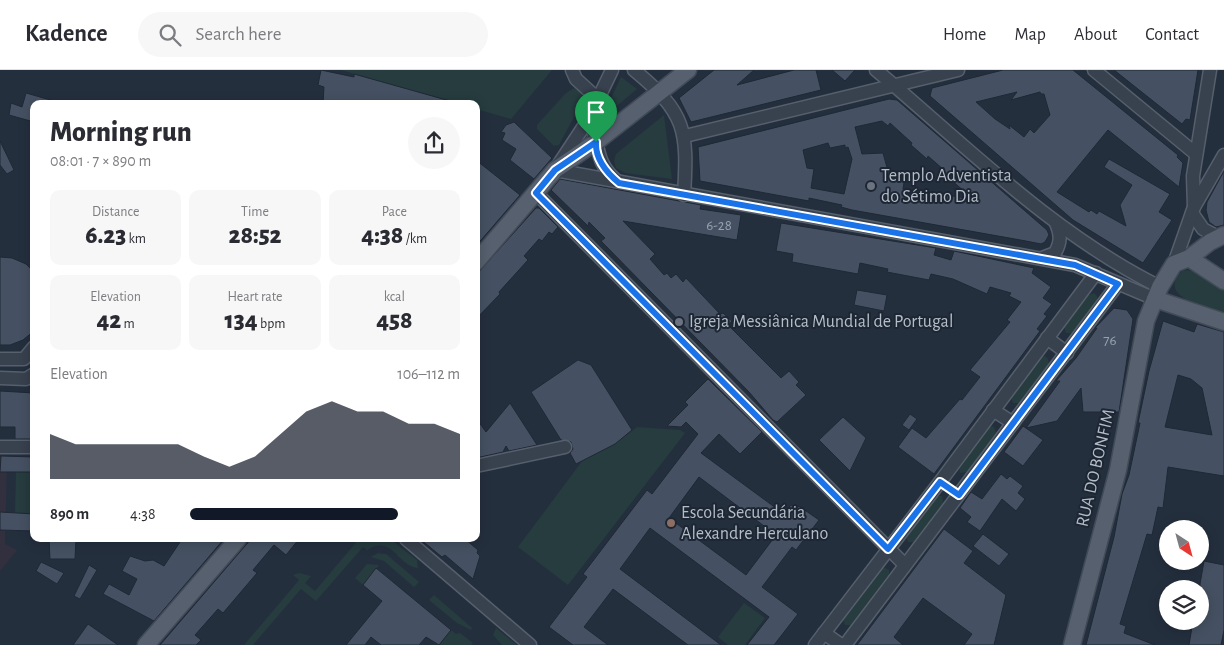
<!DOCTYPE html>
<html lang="en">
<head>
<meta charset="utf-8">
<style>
  :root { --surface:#fff; --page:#f7f7f7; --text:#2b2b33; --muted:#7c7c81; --line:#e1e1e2; --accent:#111827 }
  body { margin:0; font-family:"Alegreya Sans",sans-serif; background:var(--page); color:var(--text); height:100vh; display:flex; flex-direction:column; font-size:19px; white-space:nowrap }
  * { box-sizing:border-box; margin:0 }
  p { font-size:16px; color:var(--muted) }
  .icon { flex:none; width:28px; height:28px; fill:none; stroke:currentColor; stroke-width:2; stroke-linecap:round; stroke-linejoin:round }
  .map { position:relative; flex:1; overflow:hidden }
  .drawer { position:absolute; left:30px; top:30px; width:450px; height:442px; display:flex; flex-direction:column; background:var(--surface); border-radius:10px; box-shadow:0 2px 12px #0003 }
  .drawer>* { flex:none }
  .needle { width:32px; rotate:144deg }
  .fabs { position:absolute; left:1159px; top:450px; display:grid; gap:10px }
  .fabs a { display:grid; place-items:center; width:50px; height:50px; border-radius:50%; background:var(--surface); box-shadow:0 2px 12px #0003; font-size:25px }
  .pin { position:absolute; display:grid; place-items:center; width:42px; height:42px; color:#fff; margin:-51px -21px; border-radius:50% 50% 50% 0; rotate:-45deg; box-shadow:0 0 5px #0007 }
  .pin .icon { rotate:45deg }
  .round { display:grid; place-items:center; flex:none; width:52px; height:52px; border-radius:26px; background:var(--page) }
  .headline { display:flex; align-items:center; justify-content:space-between; height:85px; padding:0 20px }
  h1 { font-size:28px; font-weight:800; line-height:38px }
  .stats { display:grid; grid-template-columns:repeat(3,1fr); gap:8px; height:85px; padding:5px 20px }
  .stats div { display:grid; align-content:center; border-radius:10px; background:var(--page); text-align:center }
  .stats b { font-size:25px; font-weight:800 }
  .stats small { font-size:14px; font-weight:400 }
  .stats p { font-size:14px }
  .chart { height:140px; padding:10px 20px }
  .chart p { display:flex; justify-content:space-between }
  .chart svg { width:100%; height:90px; margin-top:5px; fill:var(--accent); opacity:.7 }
  ul { padding:0 20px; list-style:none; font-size:16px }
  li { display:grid; grid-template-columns:80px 60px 1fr; align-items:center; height:38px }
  li i { height:12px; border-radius:6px; background:var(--accent) }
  header { display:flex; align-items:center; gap:30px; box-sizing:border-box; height:70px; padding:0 25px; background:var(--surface); border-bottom:1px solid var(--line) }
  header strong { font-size:24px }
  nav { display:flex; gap:28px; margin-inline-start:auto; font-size:18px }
  .search { width:350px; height:45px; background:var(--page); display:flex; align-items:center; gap:12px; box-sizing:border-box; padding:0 18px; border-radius:28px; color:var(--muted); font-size:19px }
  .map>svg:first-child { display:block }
</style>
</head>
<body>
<header>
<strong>Kadence</strong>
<div class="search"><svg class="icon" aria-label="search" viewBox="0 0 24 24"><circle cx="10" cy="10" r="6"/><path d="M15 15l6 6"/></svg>Search here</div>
<nav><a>Home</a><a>Map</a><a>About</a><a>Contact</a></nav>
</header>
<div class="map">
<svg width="1224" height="575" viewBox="0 0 1224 575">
  <rect width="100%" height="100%" fill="#242f3e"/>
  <polygon fill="#32303f" points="0,386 7,387 5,474 17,480 0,501"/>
  <g fill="#263c3f">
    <polygon points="341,0 552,0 511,49 476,39 476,34 458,34"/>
    <polygon points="621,7 637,19 606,45 605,41"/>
    <polygon points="574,18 582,24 583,30 559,75 554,76 537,59 537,55 566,23"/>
    <polygon points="664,45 672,109 625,103 616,98 614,91 616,84"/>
    <path d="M1187,200L1192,201L1224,220V244C1206,237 1156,227 1182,201Z"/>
    <polygon points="1094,223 1097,226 1097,231 1072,263 1066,263 1064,257 1089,225"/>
    <polygon points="1045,286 1048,289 1049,294 1019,333 1013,333 1011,327 1040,288"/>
    <polygon points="990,356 994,357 996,363 967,402 960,403 959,396"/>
    <polygon points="637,357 680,360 685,363 568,515 518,477 583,390 615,374"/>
    <polygon points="16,402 34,402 34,444 15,443"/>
    <polygon points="937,426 942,426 943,433 914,472 908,472 906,466"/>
    <path d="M359,469H390L417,490L418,498C397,496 393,464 367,480L363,477L316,531L301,519L253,575H244L299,510L293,505L299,503L311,506L305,513L315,521Z"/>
    <polygon points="378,483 386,484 419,512 414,517 384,491 371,487"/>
    <polygon points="367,494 379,495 363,515 355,508"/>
    <polygon points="883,497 889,500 889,504 851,555 845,555 843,549"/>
    <polygon points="434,525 472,558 471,560 457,553 429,530"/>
    <polygon points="744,533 765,548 745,575 728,575 718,567"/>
    <polygon points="496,558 517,575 502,575 493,565"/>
    <polygon points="451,560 456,564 460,563 473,573 471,575 439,575"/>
  </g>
  <g fill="#455162" stroke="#1f2835" fill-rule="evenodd">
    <polygon points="321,0 354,7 354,4 450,31 449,34 323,34 324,17 318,15"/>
    <polygon points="714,0 754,0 737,15 794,0 816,0 821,20 691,52 679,28"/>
    <polygon points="832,0 855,0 845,11"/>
    <path d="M1003,0H1073L1178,85L1177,87L1183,93L1179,117L1108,60L1057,122L1089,142L1091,140L1097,144L1099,141L1126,156L1120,135L1132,115L1104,97L1109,89L1170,124L1159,142L1172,150L1143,193L1073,150L930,26L932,18ZM1017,22L1011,30L1040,22L1041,24H1044L1050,45L1034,63L1030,59L1024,67L1009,55L1010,59L995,49L976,32Z"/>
    <polygon points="1114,0 1198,0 1190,50 1186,49 1182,54"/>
    <polygon points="26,23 54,31 54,34 34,34 34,52 9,45 11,33 22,37"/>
    <path d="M889,29L897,30L1047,160L1049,165L1045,172L1041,174L1026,171L852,140L841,137L842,135L809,128V131L700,111L698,77ZM882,51L888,56L890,53L912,73L911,75L927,89L928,86L944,100L942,102L973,129L903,119L905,106L888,101L883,83L862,84L855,57ZM828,73L830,78L845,75V78L848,77L852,89L844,124L811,118L814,99L807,98L803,80Z"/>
    <polygon points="514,52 552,88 534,109 510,90 516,79 502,70 505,63 501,62 506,55"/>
    <polygon points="0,71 14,100 7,104 0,95"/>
    <polygon points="476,90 520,125 476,176"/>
    <polygon points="1224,101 1224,155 1216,157 1209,152 1206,140 1207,132"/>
    <polygon points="560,109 701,135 700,139 741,145 737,170 623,151 655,184 650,189 664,205 667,203 671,208 676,204 683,212 686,208 720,244 723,243 732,251 728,255 781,308 789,301 799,312 796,315 806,325 777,352 773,350 749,322 601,171 605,168 589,152 588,156 551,120"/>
    <polygon points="536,138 539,138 558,157 552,164 549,162 542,171 539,169 524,186 528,190 499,222 500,224 476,249 476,205"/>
    <polygon points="781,153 936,178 934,185 951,190 954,181 1034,198 1032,203 1051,217 1043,228 1052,234 1044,244 1047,246 1037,259 1040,261 934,404 898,377 912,358 926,368 960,329 962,330 980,307 970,300 1010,252 1007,250 1021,232 1009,226 1011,223 990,217 987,224 953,209 931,204 929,210 887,202 888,199 860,193 858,204 792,192 793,184 776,181"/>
    <polygon points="0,187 12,188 26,194 34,202 34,261 23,270 10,275 0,275"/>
    <polygon points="857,220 887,225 884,241 854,235"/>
    <polygon points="1114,238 1127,240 1133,249 1119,342 1083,342 1081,318 1057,351 1026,358 1060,311 1056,311 1076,288 1097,258 1095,258"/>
    <path d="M1163,251L1194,262L1197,254L1224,262V406L1168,397L1163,438L1158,437L1152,465L1147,464L1120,554L1126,556L1124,563L1155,575H1086L1114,467L1122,424L1129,405L1140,353H1138L1149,301ZM1178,305L1191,309L1202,318L1212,365L1165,357Z"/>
    <polygon points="578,290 591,295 632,360 615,374 576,394 570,383 573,379 571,372 561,370 531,322"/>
    <path d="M708,309L762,362L740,384L719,364L701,383L784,444L791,435L796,439L799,436L819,450L796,480L792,477L762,517L798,544L774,575H747L769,547L650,458L620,499L721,575H688L613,519L584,557L608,575H573L549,557L587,507L583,504L647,420L652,424L698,364L686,352L681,357L667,356L688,335L685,332ZM699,407L776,465L746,505L669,448Z"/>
    <polygon points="0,321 34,323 34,369 15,369 15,357 0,357"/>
    <polygon points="510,333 537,375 509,381 506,376 503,382 476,388 476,348 486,362"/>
    <polygon points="910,344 917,349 909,360 902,355"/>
    <polygon points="843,347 866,368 850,401 819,370"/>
    <polygon points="1023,356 1043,370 1023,396 1004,382"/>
    <polygon points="1,386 34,387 34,402 0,402"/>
    <polygon points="1001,404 1007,409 1010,406 1023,416 1018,423 1025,429 1016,441 1002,429 980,461 967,452 971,447 960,438 971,422 982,429"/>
    <polygon points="0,442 34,444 34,461 0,460"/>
    <polygon points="944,459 973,481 964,493 1006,525 994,575 964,575 972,564 923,528 894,567 903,575 857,575"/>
    <polygon points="983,464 1009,484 999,496 973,476"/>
    <polygon points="49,469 76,469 75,489 50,489"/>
    <polygon points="182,469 224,469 154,551 103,524 109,514 129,525 137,509 122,501 130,486 145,491 153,490 164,496"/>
    <polygon points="251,469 299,469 286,485 274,475 253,500 257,503 223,543 218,539 195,565 201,570 196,575 160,575"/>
    <polygon points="420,469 465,469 478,480 477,483 480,486 473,509 445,485 442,487"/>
    <polygon points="1204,491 1224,495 1224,560 1221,575 1189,575 1193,551 1200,551 1200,514"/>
    <polygon points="41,492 64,503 57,514 36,501"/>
    <polygon points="89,495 97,500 80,529 74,526"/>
    <polygon points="376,498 451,560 439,575 426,567 419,575 381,575 371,567 365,575 346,575 382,531 363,515"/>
    <polygon points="88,554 118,575 73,575"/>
  </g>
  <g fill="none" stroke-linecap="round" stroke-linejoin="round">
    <defs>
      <g id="minor">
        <polyline points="572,0 576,9 599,30"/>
        <polyline points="612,0 588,50 555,100 1075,195 1155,229"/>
        <path d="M634,0C686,43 688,60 684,125"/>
        <path d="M876,0C966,76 1053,164 1160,217"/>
        <polyline points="1094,0 1196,84"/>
        <path d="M588,50C602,74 592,90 617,111"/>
        <polyline points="685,66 958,0"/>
        <polyline points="536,123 905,495"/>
        <polyline points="1194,137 1193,106 1210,0"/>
        <polyline points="1192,143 1203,159 1218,167"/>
        <path d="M1042,188L1055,183C1061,172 1061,165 1056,153"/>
        <polyline points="1174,194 1194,137 1224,85"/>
        <polyline points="1047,268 1067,283"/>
        <polyline points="0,289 24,289 34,277"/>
        <polyline points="0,308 26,309 34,304"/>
        <polyline points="993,340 1013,353"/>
        <polyline points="0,377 34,377"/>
        <polyline points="476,396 565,377"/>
        <polyline points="406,469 530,575"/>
        <polyline points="824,563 841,575"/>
        <polyline points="815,575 940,412 1096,203"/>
        <polyline points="845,575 1118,214"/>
      </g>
      <g id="major">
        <polyline points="1189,188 1224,211"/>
        <polyline points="476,192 555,100 596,72 688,0"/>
        <polyline points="1155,229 1224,252"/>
        <polyline points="146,575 238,469"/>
        <polyline points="1072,575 1118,400 1146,251 1160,217 1174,194 1189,188 1210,172 1224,165"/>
      </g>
    </defs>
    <use href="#minor" stroke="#565f6c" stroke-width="15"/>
    <use href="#major" stroke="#414a57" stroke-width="19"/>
    <use href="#minor" stroke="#38414e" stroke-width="12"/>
    <use href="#major" stroke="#56606e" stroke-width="16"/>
  </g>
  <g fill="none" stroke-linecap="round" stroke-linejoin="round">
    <defs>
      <path id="route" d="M596,72C595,89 607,103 619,113L1075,195L1118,214L959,425L940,412L888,479L536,123L555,100Z"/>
    </defs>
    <use href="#route" stroke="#fff" stroke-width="10"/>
    <use href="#route" stroke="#1a73e8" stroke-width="6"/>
  </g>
  <g fill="#6b7280" stroke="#1d2633" stroke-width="2">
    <circle cx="871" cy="116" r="5"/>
    <circle cx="679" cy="252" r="5"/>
  </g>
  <circle fill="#8d6e63" stroke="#1d2633" stroke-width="2" cx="671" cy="453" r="5"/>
  <g text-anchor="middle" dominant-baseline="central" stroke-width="4" stroke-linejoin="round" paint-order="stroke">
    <g font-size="15" fill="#98a1af">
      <text x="719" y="155">6-28</text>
      <text x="1110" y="270">76</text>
    </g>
    <g font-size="18" fill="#b4bcc9" stroke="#1d2633" text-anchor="start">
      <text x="881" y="106">Templo Adventista<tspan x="881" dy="21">do Sétimo Dia</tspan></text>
      <text x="689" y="252">Igreja Messiânica Mundial de Portugal</text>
      <text x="681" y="443">Escola Secundária<tspan x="681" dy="21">Alexandre Herculano</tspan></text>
    </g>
    <g font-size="18" fill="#b4bcc9" stroke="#1d2633">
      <text transform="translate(1096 398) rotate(-77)">RUA DO BONFIM</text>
    </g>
  </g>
</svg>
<div class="fabs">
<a><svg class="needle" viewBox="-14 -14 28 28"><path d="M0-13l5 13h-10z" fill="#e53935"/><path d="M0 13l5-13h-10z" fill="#7c7c81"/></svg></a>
<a><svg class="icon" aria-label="layers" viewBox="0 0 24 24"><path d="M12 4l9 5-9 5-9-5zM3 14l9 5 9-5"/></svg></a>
</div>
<div class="pin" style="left:596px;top:72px;background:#1e9e55"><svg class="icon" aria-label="arrive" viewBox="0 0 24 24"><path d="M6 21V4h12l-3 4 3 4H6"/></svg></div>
<section class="drawer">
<div class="headline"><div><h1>Morning run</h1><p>08:01 · 7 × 890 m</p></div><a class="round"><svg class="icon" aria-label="share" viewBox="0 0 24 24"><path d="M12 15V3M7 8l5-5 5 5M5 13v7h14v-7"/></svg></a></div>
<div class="stats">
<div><p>Distance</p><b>6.23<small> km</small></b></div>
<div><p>Time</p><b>28:52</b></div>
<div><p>Pace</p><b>4:38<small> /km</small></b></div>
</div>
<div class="stats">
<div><p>Elevation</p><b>42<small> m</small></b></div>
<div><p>Heart rate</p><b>134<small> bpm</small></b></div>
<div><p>kcal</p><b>458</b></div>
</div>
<div class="chart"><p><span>Elevation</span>106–112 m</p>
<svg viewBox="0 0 160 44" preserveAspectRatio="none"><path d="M0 44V22L10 27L20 27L30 27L40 27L50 27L60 33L70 38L80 33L90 22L100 11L110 6L120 11L130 11L140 17L150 17L160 22V44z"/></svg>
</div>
<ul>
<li><b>890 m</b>4:38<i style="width:77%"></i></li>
</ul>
</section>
</div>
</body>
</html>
